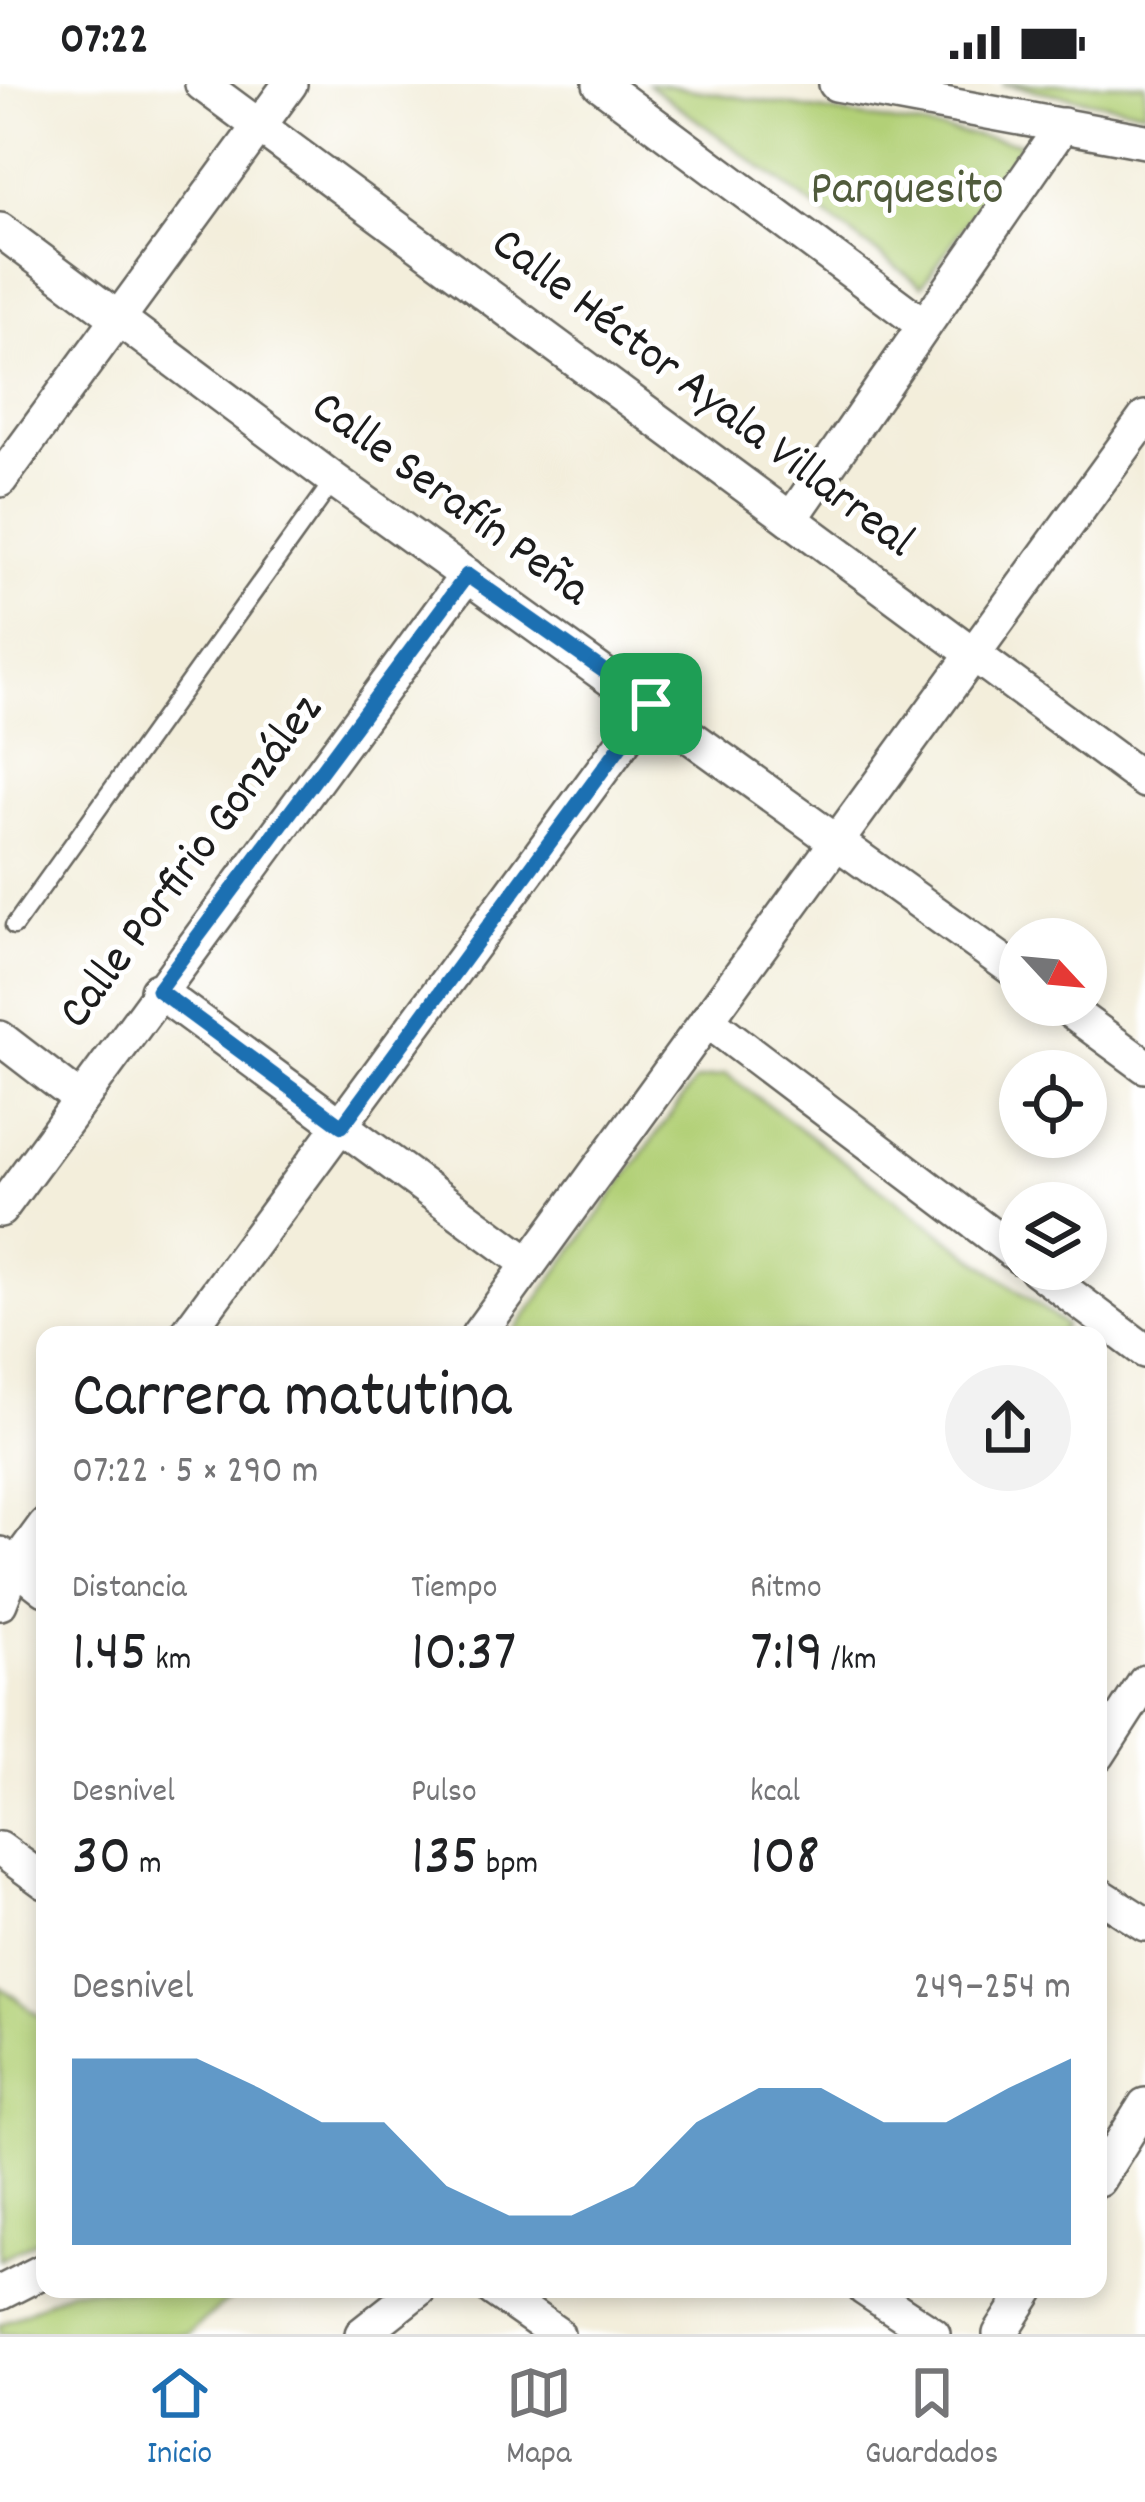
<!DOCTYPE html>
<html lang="es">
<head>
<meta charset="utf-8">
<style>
  :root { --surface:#fff; --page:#f2f2f2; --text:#202124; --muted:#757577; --line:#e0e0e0; --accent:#1f6fb2 }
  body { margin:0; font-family:Dekko,sans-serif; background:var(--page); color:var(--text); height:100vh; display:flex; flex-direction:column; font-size:45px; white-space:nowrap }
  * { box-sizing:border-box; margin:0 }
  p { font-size:39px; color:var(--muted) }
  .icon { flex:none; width:66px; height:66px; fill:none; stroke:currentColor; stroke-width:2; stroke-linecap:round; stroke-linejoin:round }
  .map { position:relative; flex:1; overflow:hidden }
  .drawer { position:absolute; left:36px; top:1242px; width:1071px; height:972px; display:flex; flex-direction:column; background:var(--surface); border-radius:24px; box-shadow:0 6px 18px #0003 }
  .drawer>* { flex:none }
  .needle { width:78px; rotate:116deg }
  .buttons { position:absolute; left:999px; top:834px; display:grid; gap:24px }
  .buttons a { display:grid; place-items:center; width:108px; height:108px; border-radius:50%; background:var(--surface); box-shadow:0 6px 18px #0003; font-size:60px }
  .pin { position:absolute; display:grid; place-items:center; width:102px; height:102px; color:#fff; margin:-51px; border-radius:24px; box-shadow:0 6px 18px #0006 }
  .round { display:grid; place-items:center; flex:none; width:126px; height:126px; border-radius:63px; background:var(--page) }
  .head { display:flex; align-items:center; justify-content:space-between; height:204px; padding:0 36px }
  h1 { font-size:66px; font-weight:600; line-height:90px }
  .figures { display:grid; grid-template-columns:repeat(3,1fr); gap:18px; height:204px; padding:12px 36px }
  .figures div { display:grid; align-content:center }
  .figures b { font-size:60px; font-weight:600 }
  .figures small { font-size:33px; font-weight:400 }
  .figures p { font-size:33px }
  .chart { height:336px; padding:24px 36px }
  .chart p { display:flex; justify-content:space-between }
  .chart svg { width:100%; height:216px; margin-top:12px; fill:var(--accent); opacity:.7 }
  .status { display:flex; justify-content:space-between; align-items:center; height:84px; padding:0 60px; background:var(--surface); direction:ltr }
  .status svg { height:33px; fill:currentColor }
  .tab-bar { display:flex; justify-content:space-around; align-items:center; height:168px; border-top:3px solid var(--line); background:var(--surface); font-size:33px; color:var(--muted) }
  .tab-bar a { display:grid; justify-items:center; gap:6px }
  .tab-bar .on { color:var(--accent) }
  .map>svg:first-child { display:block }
</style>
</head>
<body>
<div class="status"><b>07:22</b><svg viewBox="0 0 49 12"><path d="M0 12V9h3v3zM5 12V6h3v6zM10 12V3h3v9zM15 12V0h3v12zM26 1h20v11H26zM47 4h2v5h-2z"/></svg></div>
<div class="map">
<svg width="1145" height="2250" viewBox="0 0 1145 2250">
  <rect width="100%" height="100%" fill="#fff"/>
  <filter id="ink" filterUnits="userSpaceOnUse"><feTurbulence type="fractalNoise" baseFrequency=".00833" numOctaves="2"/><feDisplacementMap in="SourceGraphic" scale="24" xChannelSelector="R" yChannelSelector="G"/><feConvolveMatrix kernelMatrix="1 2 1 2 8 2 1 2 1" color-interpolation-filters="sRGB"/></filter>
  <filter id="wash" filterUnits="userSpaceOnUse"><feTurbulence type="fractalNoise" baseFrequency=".004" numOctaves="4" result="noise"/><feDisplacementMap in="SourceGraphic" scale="48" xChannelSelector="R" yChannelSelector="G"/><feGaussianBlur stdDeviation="2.7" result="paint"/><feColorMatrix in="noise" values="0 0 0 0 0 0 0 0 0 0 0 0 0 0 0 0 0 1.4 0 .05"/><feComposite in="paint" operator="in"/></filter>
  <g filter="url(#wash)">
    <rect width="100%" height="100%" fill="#f3eedb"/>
    <g fill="#b2d077" stroke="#67764a" stroke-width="3">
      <polygon points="648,0 657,0 1022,59 922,202"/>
      <polygon points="1002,0 1145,0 1145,27"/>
      <polygon points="726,990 1065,1241 1059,1251 512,1251 695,997"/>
      <polygon points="0,1902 45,1937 45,2152 0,2175"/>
      <polygon points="71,2205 243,2205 187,2250 0,2250 0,2241"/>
    </g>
  </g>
  <g filter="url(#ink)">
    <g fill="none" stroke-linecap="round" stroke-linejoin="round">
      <defs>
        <polyline id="lane" points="14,842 334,396"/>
        <g id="street">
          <polyline points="202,0 1145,697"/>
          <polyline points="600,0 922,240"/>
          <polyline points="836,0 1145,57"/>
          <polyline points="0,146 334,396 1020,890"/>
          <polyline points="0,396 290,0"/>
          <polyline points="791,435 1063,41"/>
          <polyline points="157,906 529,1180"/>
          <polyline points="1062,921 1145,982"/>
          <polyline points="707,936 1020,1173"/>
          <polyline points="0,954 78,1014"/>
          <polyline points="0,1126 467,491"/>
          <polyline points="1036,1185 1145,1267"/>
          <polyline points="186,1251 651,620"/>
          <polyline points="478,1251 1145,334"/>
          <polyline points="0,1470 45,1505"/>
          <polyline points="0,1519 14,1483 45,1441"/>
          <polyline points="1098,1671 1145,1598"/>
          <polyline points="0,1765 45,1798"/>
          <polyline points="1098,1810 1145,1840"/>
          <polyline points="1098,2096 1145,2021"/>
          <polyline points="493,2205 557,2250"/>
          <polyline points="865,2205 933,2250"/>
          <polyline points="0,2209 45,2186"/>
          <polyline points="362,2250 419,2205"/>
          <polyline points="1000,2250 1029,2205"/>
        </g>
      </defs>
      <use href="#lane" stroke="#67665f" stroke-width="21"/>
      <use href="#street" stroke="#67665f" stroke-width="38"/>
      <use href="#lane" stroke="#fff" stroke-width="16"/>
      <use href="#street" stroke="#fff" stroke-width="33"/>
    </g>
  </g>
  <g fill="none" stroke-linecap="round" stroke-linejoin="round" filter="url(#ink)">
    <defs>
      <polygon id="route" points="467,491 651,620 342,1042 158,906"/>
    </defs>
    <use href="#route" stroke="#fff" stroke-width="24"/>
    <use href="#route" stroke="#1f6fb2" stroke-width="15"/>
  </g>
  <g text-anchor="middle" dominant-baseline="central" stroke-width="10" stroke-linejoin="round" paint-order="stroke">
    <g font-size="48" fill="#505b3c" stroke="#fff">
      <text x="907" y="108">Parquesito</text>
    </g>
    <g font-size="48" fill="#1c1c1c" stroke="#fff">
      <text transform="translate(701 311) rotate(37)">Calle Héctor Ayala Villarreal</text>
      <text transform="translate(449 417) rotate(36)">Calle Serafín Peña</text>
      <text transform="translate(193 779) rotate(-53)">Calle Porfirio González</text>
    </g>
  </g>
</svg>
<div class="buttons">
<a><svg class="needle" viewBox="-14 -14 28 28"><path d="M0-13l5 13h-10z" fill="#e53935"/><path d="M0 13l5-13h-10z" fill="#757577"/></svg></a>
<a><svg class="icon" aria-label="locate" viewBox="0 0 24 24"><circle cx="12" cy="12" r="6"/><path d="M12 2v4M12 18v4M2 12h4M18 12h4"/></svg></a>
<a><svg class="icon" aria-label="layers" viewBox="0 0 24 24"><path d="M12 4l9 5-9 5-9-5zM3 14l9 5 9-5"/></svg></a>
</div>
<div class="pin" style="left:651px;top:620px;background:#1e9e55"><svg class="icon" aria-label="arrive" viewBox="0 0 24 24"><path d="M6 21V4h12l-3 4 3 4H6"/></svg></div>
<section class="drawer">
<div class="head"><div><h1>Carrera matutina</h1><p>07:22 · 5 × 290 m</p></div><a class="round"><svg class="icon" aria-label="share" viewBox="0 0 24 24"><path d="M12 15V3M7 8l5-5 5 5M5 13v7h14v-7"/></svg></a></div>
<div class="figures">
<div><p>Distancia</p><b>1.45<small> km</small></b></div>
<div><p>Tiempo</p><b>10:37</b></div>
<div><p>Ritmo</p><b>7:19<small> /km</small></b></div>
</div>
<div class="figures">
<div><p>Desnivel</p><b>30<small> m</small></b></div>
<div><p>Pulso</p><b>135<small> bpm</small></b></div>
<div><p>kcal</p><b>108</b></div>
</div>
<div class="chart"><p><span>Desnivel</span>249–254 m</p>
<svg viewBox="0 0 160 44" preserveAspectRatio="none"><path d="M0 44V6L10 6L20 6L30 12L40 19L50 19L60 32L70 38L80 38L90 32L100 19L110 12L120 12L130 19L140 19L150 12L160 6V44z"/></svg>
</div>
</section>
</div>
<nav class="tab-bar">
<a class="on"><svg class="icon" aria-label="home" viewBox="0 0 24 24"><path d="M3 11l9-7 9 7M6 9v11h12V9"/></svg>Inicio</a>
<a><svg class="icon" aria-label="map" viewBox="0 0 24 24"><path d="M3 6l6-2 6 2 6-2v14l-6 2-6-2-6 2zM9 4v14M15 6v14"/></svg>Mapa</a>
<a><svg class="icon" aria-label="saved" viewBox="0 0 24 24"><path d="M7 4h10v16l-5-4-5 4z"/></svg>Guardados</a>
</nav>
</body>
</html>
